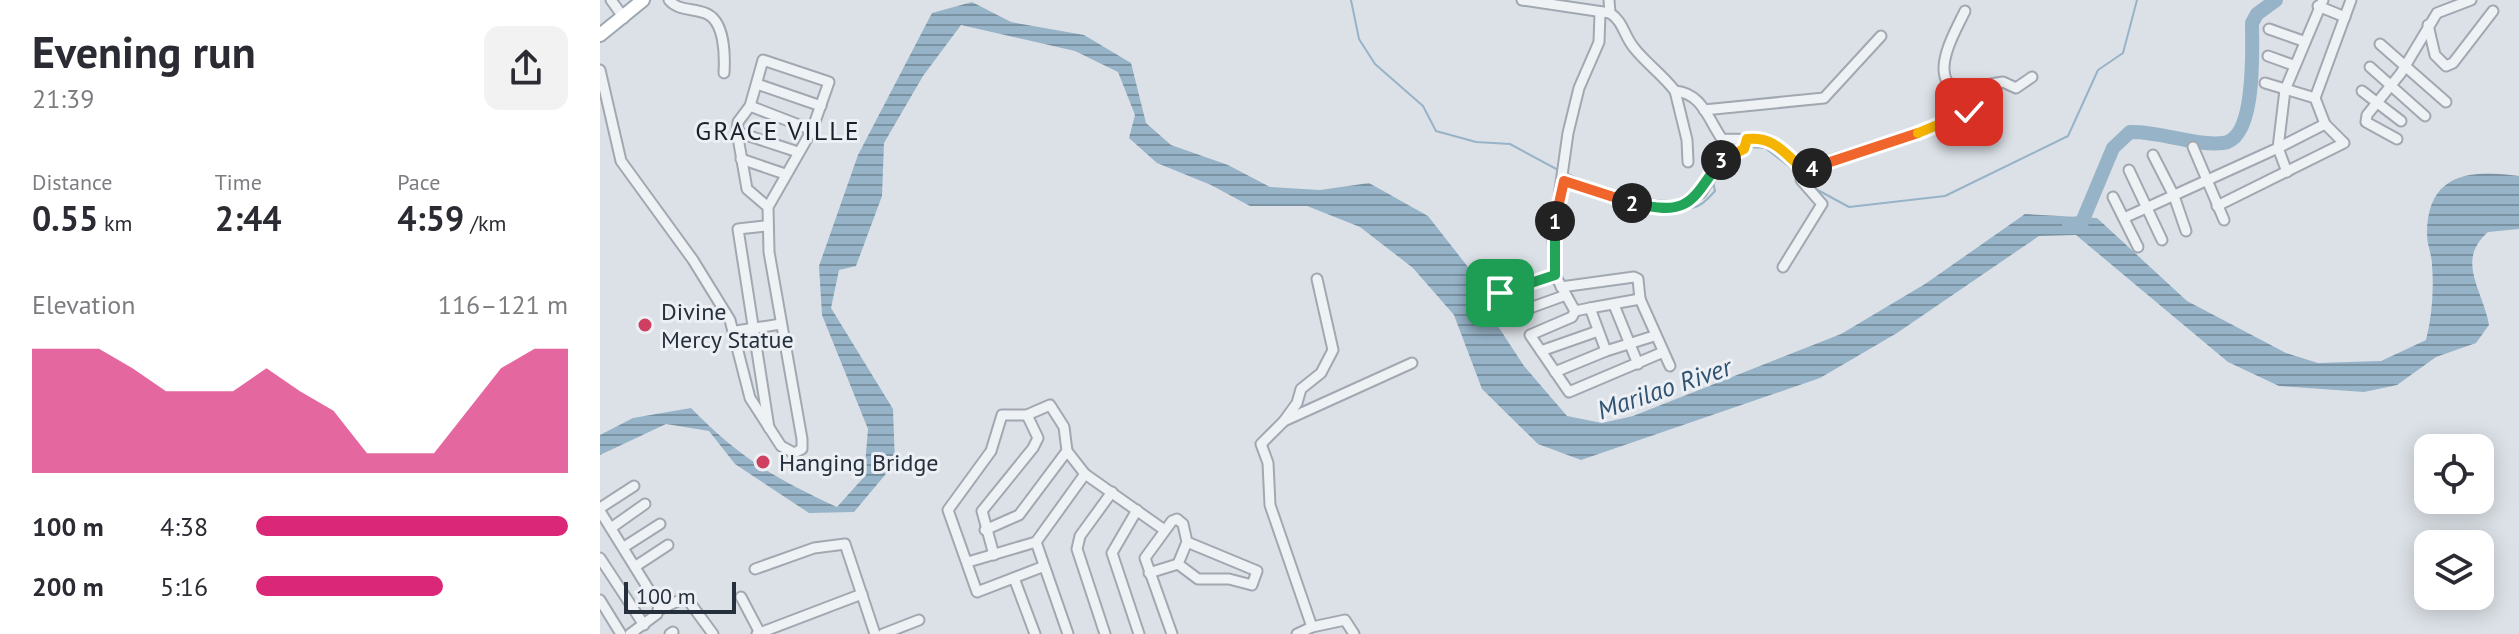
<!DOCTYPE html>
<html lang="en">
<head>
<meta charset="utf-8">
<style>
  :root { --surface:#fff; --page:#f2f2f3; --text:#2b2b33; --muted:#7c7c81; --accent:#db2777 }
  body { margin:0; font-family:"PT Sans",sans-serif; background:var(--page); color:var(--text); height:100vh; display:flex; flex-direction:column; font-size:30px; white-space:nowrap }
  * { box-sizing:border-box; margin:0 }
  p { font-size:26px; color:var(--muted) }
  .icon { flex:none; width:44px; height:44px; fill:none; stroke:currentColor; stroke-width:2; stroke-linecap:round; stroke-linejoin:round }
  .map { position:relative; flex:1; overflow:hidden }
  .drawer { display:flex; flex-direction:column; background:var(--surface); width:600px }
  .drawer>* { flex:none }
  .fabs { position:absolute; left:1814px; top:434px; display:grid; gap:16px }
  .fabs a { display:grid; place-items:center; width:80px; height:80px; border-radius:16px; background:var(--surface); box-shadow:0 4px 20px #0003; font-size:40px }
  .scale { position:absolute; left:24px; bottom:20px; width:112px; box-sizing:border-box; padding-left:8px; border:4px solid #26303d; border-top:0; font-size:22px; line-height:28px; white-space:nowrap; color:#26303d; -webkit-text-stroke:6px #ecf0f4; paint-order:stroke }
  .pin { position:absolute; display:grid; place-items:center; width:68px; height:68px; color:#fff; margin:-34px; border-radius:16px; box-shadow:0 4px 12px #0006 }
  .km { position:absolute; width:40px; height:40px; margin:-20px; border-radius:50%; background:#222; color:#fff; font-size:22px; line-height:40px; text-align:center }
  .round { display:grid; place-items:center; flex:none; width:84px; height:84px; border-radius:16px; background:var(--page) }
  .headline { display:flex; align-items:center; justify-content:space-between; height:136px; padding:0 32px }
  h1 { font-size:44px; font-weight:600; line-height:60px }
  .metrics { display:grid; grid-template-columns:repeat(3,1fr); gap:12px; height:136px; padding:8px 32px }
  .metrics div { display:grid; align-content:center }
  .metrics b { font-size:34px; font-weight:600 }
  .metrics small { font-size:22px; font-weight:400 }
  .metrics p { font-size:22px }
  .chart { height:224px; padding:16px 32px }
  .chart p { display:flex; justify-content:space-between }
  .chart svg { width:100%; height:144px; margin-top:8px; fill:var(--accent); opacity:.7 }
  ul { padding:0 32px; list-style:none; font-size:26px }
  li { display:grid; grid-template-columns:128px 96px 1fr; align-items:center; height:60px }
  li i { height:20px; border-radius:10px; background:var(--accent) }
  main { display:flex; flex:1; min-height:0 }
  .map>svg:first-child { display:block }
</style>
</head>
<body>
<main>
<section class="drawer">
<div class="headline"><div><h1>Evening run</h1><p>21:39</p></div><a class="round"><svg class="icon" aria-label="share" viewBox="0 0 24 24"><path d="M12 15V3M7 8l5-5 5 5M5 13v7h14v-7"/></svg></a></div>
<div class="metrics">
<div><p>Distance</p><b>0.55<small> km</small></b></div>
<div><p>Time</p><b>2:44</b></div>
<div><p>Pace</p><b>4:59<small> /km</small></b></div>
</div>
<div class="chart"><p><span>Elevation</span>116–121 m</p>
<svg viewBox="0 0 160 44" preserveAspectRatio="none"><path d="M0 44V6L10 6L20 6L30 12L40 19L50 19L60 19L70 12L80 19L90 25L100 38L110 38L120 38L130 25L140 12L150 6L160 6V44z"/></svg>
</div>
<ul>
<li><b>100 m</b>4:38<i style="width:100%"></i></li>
<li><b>200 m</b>5:16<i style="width:60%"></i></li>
</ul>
</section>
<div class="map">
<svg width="1919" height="634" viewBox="0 0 1919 634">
  <defs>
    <pattern id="water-rules" width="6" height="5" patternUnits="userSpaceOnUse" patternTransform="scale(2)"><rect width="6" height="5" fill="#97b3c7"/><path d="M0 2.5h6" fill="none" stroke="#7b92a3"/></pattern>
  </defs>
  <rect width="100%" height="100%" fill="#dce1e7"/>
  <path fill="url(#water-rules)" d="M372,2L411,22L484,35L531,63L546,123L571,145L628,165L670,187L720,190L769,183L828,216L868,267L886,308L924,366L967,416L1002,423L1033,416L1241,334L1325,284L1425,214L1497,218L1587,301L1686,353L1718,363L1781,361L1826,340C1832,316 1834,290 1832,265C1832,255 1827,245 1827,234C1827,173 1870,169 1919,176V229L1888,232C1855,261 1883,290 1889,325L1876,343L1836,357L1797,385L1764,392L1679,386L1628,362L1476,235L1439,236L1297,333L1220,378L981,460L938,444L882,389L854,315L813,268L760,227L707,206H650L611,185L557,163L529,138L535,115L518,72L475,51L361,25L323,76L284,143L282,196L256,266L239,270L231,308L293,409L295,463L254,512L209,513L135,464L109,431L66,424L0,455V435L33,418L91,408C140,458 174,478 237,507L264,477L268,429L222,315L219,266L258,155L332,13Z"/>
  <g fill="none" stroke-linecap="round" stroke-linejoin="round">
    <g stroke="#97b3c7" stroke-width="2">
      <polyline points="751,0 759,39 775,64 823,106 836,131 876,142 910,144 960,171"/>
      <polyline points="1149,147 1165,148 1198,173"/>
      <polyline points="1110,168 1109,158 1112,151 1138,146"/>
      <polyline points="966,173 993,186"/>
      <polyline points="1214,188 1249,207 1345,196 1468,136 1498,70 1523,53 1537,0"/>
      <polyline points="1007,190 1043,200"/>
      <path d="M1085,208C1098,210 1107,200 1115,191L1113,182"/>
    </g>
    <path stroke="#97b3c7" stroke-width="14" d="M1469,225L1482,222L1513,148L1530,132C1560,131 1593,146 1623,143C1657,139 1652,48 1652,23L1657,14L1676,0"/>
    <defs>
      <g id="minor">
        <polyline points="11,0 24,18"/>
        <path d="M69,0C78,11 92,8 105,13C125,20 125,56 124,73"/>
        <path d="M922,0L1010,13C1024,22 1024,37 1035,49C1047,64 1063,75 1075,91C1102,93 1108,119 1122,139L1169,140L1203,169L1351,122L1369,112L1376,97L1391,84L1403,82L1416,88L1432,77"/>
        <polyline points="1009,0 1010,13"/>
        <polyline points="1718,6 1745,17"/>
        <path d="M1365,11C1357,28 1335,64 1348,83C1353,91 1364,99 1371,106"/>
        <polyline points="1000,13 999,42 979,88 968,133 953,239 955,275 975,311 990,308 1006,351 1054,336"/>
        <polyline points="1828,25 1835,55 1846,66 1853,63 1893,11"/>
        <polyline points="1669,29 1703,41"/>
        <polyline points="1780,44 1846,102"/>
        <polyline points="1668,56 1693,65"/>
        <polyline points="1770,67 1825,116"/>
        <polyline points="0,70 21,161 93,260 130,320 150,398 181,446 194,453 202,449 202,439 169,252 168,207 147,189 137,132 138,122 150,106 163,60 229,82 212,130 168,207"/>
        <polyline points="1665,83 1715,98"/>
        <polyline points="157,84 221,106"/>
        <polyline points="1075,91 1087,140 1088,162"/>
        <polyline points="1762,91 1801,121"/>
        <polyline points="150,106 212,130"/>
        <polyline points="1104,110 1224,98 1281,36"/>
        <polyline points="137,132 198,152"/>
        <polyline points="1797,139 1766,122 1767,115 1801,73 1837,13 1871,0"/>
        <polyline points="1593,147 1624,220"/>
        <polyline points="1553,155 1574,196 1586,231"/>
        <polyline points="141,159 185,174"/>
        <polyline points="1529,170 1562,240"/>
        <polyline points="1687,172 1678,148 1725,124"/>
        <polyline points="964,181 1035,204 1076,207 1101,193 1124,156 1144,149 1147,139"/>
        <polyline points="1513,197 1538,247"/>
        <polyline points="1617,206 1744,143 1725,124 1715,98 1751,0"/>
        <polyline points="1524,218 1678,148 1685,90 1723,0"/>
        <polyline points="165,226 138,229 169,428"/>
        <polyline points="1183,267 1222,204 1201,180 1203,169"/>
        <polyline points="961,287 1034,277 1038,279 1040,299"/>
        <polyline points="900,293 955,275"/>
        <polyline points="1014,305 1038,364"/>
        <polyline points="990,308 1040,299 1070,366"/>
        <polyline points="975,311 972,317 930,335 969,392 1061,353"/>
        <polyline points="916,313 966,295"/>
        <polyline points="136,331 181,324"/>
        <polyline points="941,351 998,331"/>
        <polyline points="955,372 1006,351"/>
        <polyline points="684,421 812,363"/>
        <polyline points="467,451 485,474 563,529"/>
        <polyline points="0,508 34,486"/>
        <polyline points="537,510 512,553 539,634"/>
        <polyline points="0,511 59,606 57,614 30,634"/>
        <polyline points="11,528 45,504"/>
        <polyline points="385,530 419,515 467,451 464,427 450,405 427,415 402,415 391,451 348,510 377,592 442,567"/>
        <polyline points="24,547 60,524"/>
        <polyline points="394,555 382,511 433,448 438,438 427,415"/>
        <polyline points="0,558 44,625"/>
        <polyline points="368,562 436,542"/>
        <polyline points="36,566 68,545"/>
        <polyline points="155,569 214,548 245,544 275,634"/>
        <polyline points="549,573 578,564"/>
        <polyline points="414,578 435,634"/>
        <polyline points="141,597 160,633"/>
        <polyline points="0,600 21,634"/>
        <polyline points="59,610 80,600 88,600 113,634"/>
        <polyline points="712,627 745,620 754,634"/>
        <polyline points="70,634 73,632"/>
        <polyline points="157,634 262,594"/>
        <polyline points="283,634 319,620"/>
        <polyline points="468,634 436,542 485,474"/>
        <polyline points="505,634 477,549 480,536 512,492"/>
        <polyline points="572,634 545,558 572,521 577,519 583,524 587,542 657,571 652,585 629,579 598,579 578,564 587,542"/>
        <polyline points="697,634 712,627 670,505 668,463 661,444 684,421 697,403 701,389 721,373 733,350 717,279"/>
      </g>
      <polyline id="major" points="0,35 43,0"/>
    </defs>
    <use href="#minor" stroke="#a2a8b1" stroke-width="13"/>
    <use href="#major" stroke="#9ca7b2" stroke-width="16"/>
    <use href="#minor" stroke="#eff2f5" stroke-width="9"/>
    <use href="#major" stroke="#fff" stroke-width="12"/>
  </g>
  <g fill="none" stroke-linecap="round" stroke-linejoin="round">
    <defs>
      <polyline id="split-1" points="900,293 955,275 955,221"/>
      <polyline id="split-2" points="955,221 964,181 1032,203"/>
      <path id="split-3" d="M1032,203C1091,217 1091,201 1121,160"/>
      <path id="split-4" d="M1121,160L1144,149L1147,139C1174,136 1184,153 1203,169L1212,168"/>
      <polyline id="split-5" points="1212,168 1318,133"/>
      <polyline id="split-6" points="1318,133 1369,112"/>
    </defs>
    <use href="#split-1" stroke="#fff" stroke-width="16"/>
    <use href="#split-2" stroke="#fff" stroke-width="16"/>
    <use href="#split-3" stroke="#fff" stroke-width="16"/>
    <use href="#split-4" stroke="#fff" stroke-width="16"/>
    <use href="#split-5" stroke="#fff" stroke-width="16"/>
    <use href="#split-6" stroke="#fff" stroke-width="16"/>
    <use href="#split-1" stroke="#22a559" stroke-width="10"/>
    <use href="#split-2" stroke="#f0652b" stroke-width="10"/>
    <use href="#split-3" stroke="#22a559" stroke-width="10"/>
    <use href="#split-4" stroke="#f5b400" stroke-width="10"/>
    <use href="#split-5" stroke="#f0652b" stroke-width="10"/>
    <use href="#split-6" stroke="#f5b400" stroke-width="10"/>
  </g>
  <g fill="#ce3f61" stroke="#ecf0f4" stroke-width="3">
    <circle cx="45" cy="325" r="8"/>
    <circle cx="163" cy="462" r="8"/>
  </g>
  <g text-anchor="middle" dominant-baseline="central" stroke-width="6" stroke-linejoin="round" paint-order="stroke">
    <g font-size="24" fill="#26303d" stroke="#ecf0f4" text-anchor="start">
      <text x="61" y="311">Divine<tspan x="61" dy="28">Mercy Statue</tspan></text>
      <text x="179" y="462">Hanging Bridge</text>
    </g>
    <g font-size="26" letter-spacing="2" fill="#19212d" stroke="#ecf0f4">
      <text x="178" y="130">GRACE VILLE</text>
    </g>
    <g font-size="26" font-style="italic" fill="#305371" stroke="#ecf0f4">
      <text transform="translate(1064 388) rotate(-19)">Marilao River</text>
    </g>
  </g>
</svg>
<div class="fabs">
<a><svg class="icon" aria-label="locate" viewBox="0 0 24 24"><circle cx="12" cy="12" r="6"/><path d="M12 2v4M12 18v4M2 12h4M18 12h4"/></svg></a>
<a><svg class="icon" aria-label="layers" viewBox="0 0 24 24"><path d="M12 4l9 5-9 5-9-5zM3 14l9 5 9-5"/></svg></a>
</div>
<div class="scale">100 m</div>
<div class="pin" style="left:900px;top:293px;background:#1e9e55"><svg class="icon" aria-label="arrive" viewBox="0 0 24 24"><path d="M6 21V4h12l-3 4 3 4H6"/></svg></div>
<div class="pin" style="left:1369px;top:112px;background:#d93025"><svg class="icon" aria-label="check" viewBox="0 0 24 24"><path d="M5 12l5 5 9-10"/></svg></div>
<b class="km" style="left:955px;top:221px">1</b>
<b class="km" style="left:1032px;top:203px">2</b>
<b class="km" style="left:1121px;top:160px">3</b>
<b class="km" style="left:1212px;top:168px">4</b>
</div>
</main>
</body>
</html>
